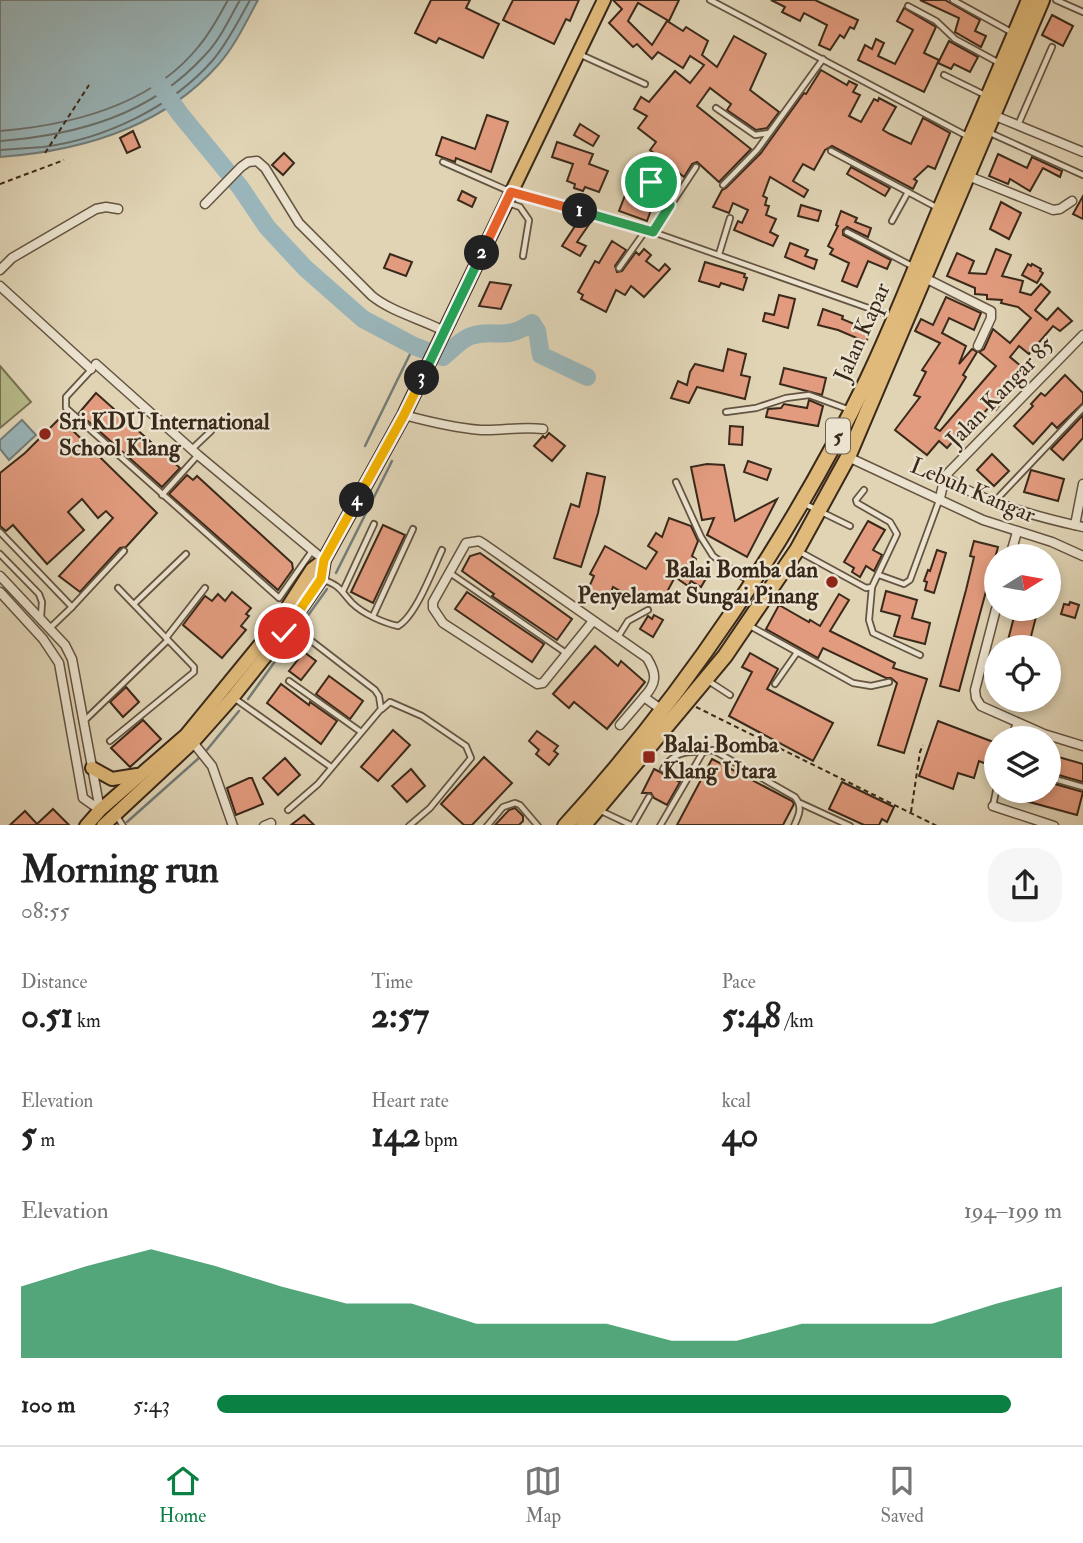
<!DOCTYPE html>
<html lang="en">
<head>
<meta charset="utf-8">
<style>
  :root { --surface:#fff; --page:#f6f6f6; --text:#222; --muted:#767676; --line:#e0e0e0; --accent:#0b8043 }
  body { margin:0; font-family:"IM FELL Double Pica",serif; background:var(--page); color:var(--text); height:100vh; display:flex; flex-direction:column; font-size:26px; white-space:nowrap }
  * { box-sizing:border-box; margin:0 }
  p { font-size:23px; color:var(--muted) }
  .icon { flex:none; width:38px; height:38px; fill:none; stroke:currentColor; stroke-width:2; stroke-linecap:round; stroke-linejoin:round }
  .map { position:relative; height:825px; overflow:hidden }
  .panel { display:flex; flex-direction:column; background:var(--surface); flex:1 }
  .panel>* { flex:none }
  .needle { width:46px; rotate:79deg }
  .controls { position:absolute; left:984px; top:544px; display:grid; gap:14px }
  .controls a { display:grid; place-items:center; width:77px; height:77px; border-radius:50%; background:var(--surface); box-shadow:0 4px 10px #0003; font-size:35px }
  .pin { position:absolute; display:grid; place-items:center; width:60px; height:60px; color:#fff; margin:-30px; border:4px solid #fff; border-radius:50%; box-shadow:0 2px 7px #0007 }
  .km { position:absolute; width:35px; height:35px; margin:-18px; border-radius:50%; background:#222; color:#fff; font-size:19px; line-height:35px; text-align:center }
  .round { display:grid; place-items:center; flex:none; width:74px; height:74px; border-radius:28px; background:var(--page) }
  .head { display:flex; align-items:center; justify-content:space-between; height:119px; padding:0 21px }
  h1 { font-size:38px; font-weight:700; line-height:52px }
  .figures { display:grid; grid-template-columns:repeat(3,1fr); gap:10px; height:119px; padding:7px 21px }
  .figures div { display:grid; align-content:center }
  .figures b { font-size:35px; font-weight:700 }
  .figures small { font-size:19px; font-weight:400 }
  .figures p { font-size:19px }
  .chart { height:196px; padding:14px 21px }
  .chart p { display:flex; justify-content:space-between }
  .chart svg { width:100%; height:126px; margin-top:7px; fill:var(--accent); opacity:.7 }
  ul { padding:0 21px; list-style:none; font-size:23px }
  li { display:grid; grid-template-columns:112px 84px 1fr; align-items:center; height:52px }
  li i { height:18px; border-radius:9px; background:var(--accent) }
  .dock { display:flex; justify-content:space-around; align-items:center; height:98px; border-top:2px solid var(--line); background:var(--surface); font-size:19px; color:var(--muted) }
  .dock a { display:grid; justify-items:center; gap:4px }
  .dock .active { color:var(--accent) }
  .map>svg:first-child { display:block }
</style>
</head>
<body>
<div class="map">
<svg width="1083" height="826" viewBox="0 0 1083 826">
  <rect width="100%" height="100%" fill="#e0d4b5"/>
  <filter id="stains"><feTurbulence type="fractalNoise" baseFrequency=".00286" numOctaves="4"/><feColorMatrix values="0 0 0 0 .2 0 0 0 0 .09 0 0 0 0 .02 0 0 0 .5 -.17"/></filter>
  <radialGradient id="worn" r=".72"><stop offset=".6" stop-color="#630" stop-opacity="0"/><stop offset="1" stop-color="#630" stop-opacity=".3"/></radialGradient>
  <polygon fill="#b7bb8a" stroke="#787252" stroke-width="2" points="0,366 31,402 0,428"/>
  <g fill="#99b5b9" stroke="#737d79" stroke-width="2">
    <path d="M0,0H258C246,22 235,46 218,65C162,128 81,151 0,157Z"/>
    <polygon points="22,420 36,435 9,460 0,449 0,440"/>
  </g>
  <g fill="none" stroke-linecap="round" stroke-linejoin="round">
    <g stroke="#6a6f6a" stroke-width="2">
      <path d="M0,131C72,125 152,105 199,46C211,32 219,16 228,0"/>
      <path d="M0,141C77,135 151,115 205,55C220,40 229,19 240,0"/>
      <path d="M0,150C14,149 29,148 43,147C105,139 172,107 213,60C228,42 239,20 250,0"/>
    </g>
    <g stroke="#737d79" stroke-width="2.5">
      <polyline points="365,446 414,346"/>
      <polyline points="336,573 392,461"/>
      <polyline points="248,699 327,589"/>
      <polyline points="206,751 239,711"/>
      <polyline points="127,822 200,757"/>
    </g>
    <path stroke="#99b5b9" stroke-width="18" d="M159,84L180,114L240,187L267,227L305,268L363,319L414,346L443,357C451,351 461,339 471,336C496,328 503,342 532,323L537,331L541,355L587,377"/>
  </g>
  <g fill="#e29b7e" stroke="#3a291a" stroke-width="2">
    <polygon points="431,0 470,0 466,8 499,24 483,58 439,38 436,43 415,33"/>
    <polygon points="513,0 579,0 570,21 566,19 554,44 503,20"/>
    <polygon points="613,0 679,0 669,21 638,3 628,21 652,45 667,21 683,31 686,27 708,41 702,55 717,67 734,36 766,54 750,90 779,112 767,128 756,130 727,110 731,104 710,88 697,106 751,149 719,182 697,162 692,164 684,177 650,150 656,142 638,128 647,116 634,109 641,97 649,102 675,71 690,83 704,65 690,56 683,68 658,52 652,59 637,44 633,47 609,23 622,9"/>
    <polygon points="771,0 815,0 858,20 854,29 850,27 844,38 840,35 830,50 819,45 827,25 804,13 800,21 782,12 785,7"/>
    <polygon points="920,0 945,0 980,20 975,31 986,36 981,47 955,32 959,18"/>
    <polygon points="904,8 936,27 924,53 939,60 924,92 858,60 865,45 872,49 876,39 884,43 878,56 895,64 913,30 897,21"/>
    <polygon points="1052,15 1073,26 1063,46 1042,35"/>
    <polygon points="949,41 978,57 970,72 954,64 951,69 938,63"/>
    <polygon points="821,70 847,85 849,81 857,85 853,92 860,95 849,116 861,122 874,99 878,101 879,98 896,107 883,130 890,134 911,144 923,118 950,133 935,169 928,166 914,179 917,181 913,189 832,146 825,150 814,170 803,164 793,181 808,190 804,197 770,177 763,196 767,198 765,205 769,206 766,215 776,219 770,232 778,236 773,246 734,230 738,221 742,223 748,210 733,203 729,213 713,207 722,190 726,188 761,153 804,93 806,94"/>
    <polygon points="487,115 508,122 491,172 456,158 455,162 436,155 442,137 475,149"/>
    <polygon points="580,124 599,136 593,146 574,135"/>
    <polygon points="133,131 140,147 127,153 120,138"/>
    <polygon points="557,142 593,154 589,164 608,171 599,192 585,187 583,191 574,188 575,184 567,181 573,164 552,157"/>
    <polygon points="284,153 294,163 283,175 272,165"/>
    <polygon points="998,154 1027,168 1032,157 1062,171 1060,177 1043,168 1030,191 1010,179 1008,184 989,176"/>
    <polygon points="851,167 890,188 885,196 847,174"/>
    <polygon points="629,185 650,193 655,199 647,221 619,211"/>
    <polygon points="462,191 476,198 472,207 458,200"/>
    <polygon points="1083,196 1083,219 1073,214"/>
    <polygon points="1001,202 1021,213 1009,239 990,229"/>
    <polygon points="801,205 821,211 818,221 798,216"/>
    <polygon points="841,211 857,218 855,222 871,228 868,237 847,227 843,230 843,235 891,260 887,269 868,261 857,287 842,281 849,263 830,254 833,249 828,246 838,226 836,225"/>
    <polygon points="581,217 590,223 577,242 586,246 580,256 562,246"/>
    <polygon points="612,241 626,250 615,266 617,272 622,271 636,252 639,255 644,249 651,255 646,261 659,271 665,264 670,269 644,297 631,286 625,295 616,290 606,312 581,299 583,295 578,292 595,261 599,263"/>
    <polygon points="790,243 808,250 805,256 817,260 814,269 785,257"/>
    <polygon points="996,249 1011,255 1002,276 1023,281 1020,292 1031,295 1041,284 1050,292 1035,310 1047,320 1058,308 1072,321 1060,331 1053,326 1029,354 1019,346 1010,357 1022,367 1001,393 1006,397 996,410 990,406 967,432 964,429 947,448 939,441 927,455 895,430 920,397 914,395 926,372 922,370 940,343 915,331 921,319 933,325 946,297 981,313 974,330 949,318 942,333 966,346 959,364 972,349 977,352 963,375 966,377 935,428 940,431 996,366 979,352 984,349 993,329 1010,343 1031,318 1018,307 1001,303 1002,300 987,299 987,295 975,294 975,288 947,276 957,253 974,261 969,273 986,274"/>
    <polygon points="390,254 412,262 406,276 384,268"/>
    <polygon points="705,262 745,274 744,277 747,278 743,290 721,283 719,287 699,281"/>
    <polygon points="1028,264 1031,266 1032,264 1041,269 1040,271 1043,273 1037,283 1022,275"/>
    <polygon points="490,282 511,285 501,309 479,306"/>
    <polygon points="779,295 795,299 788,328 763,321 765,313 774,315"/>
    <polygon points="823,309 843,316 842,319 871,331 866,342 838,330 818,325"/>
    <polygon points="728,349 746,354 741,375 750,377 745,399 697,387 689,403 671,398 678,381 687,385 690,372 695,364 723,371"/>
    <polygon points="784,368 826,378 822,395 780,384"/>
    <polygon points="1065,375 1083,393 1083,403 1057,428 1052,423 1033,444 1014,426 1033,406 1031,404 1041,393 1045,396"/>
    <polygon points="96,393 180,468 162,487 79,413"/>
    <polygon points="809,400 823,406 818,426 766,417 768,409 781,408 784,404 807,408"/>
    <polygon points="1083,415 1083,438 1063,460 1051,449"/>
    <polygon points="60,418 157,513 126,547 120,548 80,592 59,576 113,518 106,511 98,518 82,499 68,512 84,530 47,564 13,525 6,531 0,526 0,473 25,453"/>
    <polygon points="730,426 743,427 742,445 729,444"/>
    <polygon points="549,433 565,446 552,461 534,446 543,436 545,438"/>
    <polygon points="992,454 1009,471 994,486 977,470"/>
    <polygon points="748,461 771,469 767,480 744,472"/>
    <polygon points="707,464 724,465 735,521 777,499 747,557 707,535 714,518 702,520 691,467"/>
    <polygon points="1031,470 1064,479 1058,501 1024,492"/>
    <polygon points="587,473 605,477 598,513 581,567 554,558 571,504 579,507"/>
    <polygon points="187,475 193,480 197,476 292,563 293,569 278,590 169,494"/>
    <polygon points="669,518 691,526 698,541 692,556 696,559 693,565 708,575 701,587 691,581 688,586 675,577 660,605 639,594 636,600 613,587 607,603 586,594 594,576 590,574 605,546 646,569 657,552 648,546 656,533 662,537"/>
    <polygon points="868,521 885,530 873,550 882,555 874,571 866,566 860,577 852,572 854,568 844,562"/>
    <polygon points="383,525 405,535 373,603 351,592"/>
    <polygon points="974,541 998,547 959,691 940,686 966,590 974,557 970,556"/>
    <polygon points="937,550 946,553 934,593 925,590 927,582 924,581 928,570 930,571"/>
    <polygon points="480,553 572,619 557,640 492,596 494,594 462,571 470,556"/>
    <polygon points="886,591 917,600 912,618 930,623 925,644 894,636 900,616 881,611"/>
    <polygon points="232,592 251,608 246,614 249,616 241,626 246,630 222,658 183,625 205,596 212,601 218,594 225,601"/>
    <polygon points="467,592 544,644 532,662 455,609"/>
    <polygon points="839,594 849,600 830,631 895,663 893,668 927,679 904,753 878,745 897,683 891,678 886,678 823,648 818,658 766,629 779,605 809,622 810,620 820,626"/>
    <polygon points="1070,602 1079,605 1075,618 1061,614 1064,604 1069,605"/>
    <polygon points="1016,609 1038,609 1028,648 1006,648"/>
    <polygon points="654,615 663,620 653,637 640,629 648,616 652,619"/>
    <polygon points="595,646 618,666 621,661 645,682 607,729 574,702 569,708 553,694"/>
    <polygon points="304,652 316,661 301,680 289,671"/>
    <polygon points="750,653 778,669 767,689 833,723 813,761 729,716 752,672 742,667"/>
    <polygon points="329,676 363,701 350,719 316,694"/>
    <polygon points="281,684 309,705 310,702 337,721 321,744 267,703"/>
    <polygon points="126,687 139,702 123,717 110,702"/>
    <polygon points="143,720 161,739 130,767 111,748"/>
    <polygon points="938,721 996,743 994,767 979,761 974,778 958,773 953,789 919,776"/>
    <polygon points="393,730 410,745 378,781 361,767"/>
    <polygon points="537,731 558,746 554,751 558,754 549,765 536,754 539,750 529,741"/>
    <polygon points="1048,754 1083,764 1083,782 1048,772"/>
    <polygon points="484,757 512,783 472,825 464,825 441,804"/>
    <polygon points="285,758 300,775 278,795 263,778"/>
    <polygon points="712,759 792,801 794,804 783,825 677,825"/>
    <polygon points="411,769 425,786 407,802 392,786"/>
    <polygon points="654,769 680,782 667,805 654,798 651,793 642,793"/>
    <polygon points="249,778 252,778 263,804 236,815 227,788"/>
    <polygon points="842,782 894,807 887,822 882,819 879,825 864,825 829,809"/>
    <polygon points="1048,782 1083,792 1077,815 1000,794 1001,791 1048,791"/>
    <polygon points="515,808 523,816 523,821 519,825 495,825 509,810"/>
    <polygon points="53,809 69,825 10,825 25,811 37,824"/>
    <polygon points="304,815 314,825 291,825"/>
  </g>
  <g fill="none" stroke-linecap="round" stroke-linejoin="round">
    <defs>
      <g id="service">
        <polyline points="710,0 967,136"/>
        <polyline points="953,0 1013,33"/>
        <polyline points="1056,0 1083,12"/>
        <polyline points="908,6 936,21 955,39 1001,64"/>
        <polyline points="579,54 645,84"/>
        <polyline points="944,75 987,96"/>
        <polyline points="716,108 755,135 769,133"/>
        <polyline points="1018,125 1052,47"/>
        <polyline points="988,132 1083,175"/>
        <polyline points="831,151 936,207"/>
        <polyline points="443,162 511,192 653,232 894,317"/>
        <path d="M661,165C648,187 650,190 670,205"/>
        <polyline points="723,185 757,150 823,59"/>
        <polyline points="508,203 520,207 529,220 523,256"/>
        <polyline points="892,221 908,192"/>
        <polyline points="653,232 696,167"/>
        <polyline points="847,232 912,266"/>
        <polyline points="719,254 730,218"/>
        <polyline points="619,268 646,230"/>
        <polyline points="91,370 66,397 66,408 279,598 312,551"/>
        <polyline points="726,412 756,408 786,398 809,395 850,410"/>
        <polyline points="192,449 211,431"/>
        <polyline points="676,482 701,537 713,556 750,582"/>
        <polyline points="162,495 198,455"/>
        <polyline points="995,501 1083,408"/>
        <polyline points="805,504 850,526"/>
        <polyline points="0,532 72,607 49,629"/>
        <polyline points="800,552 866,588 872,587 897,534 890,522 857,503 856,500 864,490"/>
        <polyline points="0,554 39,594 42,602 41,617"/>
        <polyline points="450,573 566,653"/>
        <polyline points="879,575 904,584 910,580 940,498"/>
        <path d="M322,579C342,587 339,589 352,603C363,614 384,623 398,626C416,616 433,569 442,550"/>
        <polyline points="872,587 869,620 873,633 920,655"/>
        <polyline points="343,591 374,524"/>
        <polyline points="134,604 186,554"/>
        <polyline points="72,607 124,551"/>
        <polyline points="373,616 413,529"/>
        <polyline points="750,626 853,683 871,686 889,682"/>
        <polyline points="618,637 628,621 648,610"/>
        <polyline points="166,638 205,588"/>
        <polyline points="707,680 730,695"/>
        <polyline points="289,681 361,732"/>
        <polyline points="775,684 796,654"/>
        <polyline points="234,698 331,767"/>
        <polyline points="382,709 390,702 422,716 466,746 471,758 430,808 409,826"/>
        <polyline points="84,721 168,640"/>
        <polyline points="1011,738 1016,723"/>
        <polyline points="110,741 194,672 194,667 118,588"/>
        <path d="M663,769C673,753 685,751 703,752"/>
        <polyline points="1048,777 1083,787"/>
        <polyline points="800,803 850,826"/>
        <polyline points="993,806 996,791"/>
        <polyline points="288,810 318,784 381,709 379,696 375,690 305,636"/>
        <polyline points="601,811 633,826"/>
        <polyline points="116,815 123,826"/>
        <polyline points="633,825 649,797"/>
        <polyline points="487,826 503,807 515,803 520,805 538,826"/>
        <path d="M660,826L703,752L713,750L795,797C803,807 799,815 794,826"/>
      </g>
      <g id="minor">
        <polyline points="993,115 1083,152"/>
        <polyline points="968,176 1053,210 1060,209 1072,201"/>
        <path d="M205,204L241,167L248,162L257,161L265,168L299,223L372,296C392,312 421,319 444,331"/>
        <polyline points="0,270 12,258 96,209 106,207 118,209"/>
        <polyline points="925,278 991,311 991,318 978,346"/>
        <polyline points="0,286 91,369"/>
        <polyline points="96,364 198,455 324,560"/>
        <path d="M404,415C430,422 455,428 481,430C503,431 520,426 543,429"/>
        <polyline points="848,457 983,520 1052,542 1083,556"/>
        <polyline points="945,476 1083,335"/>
        <path d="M945,476C978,502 1042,518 1083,527"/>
        <polyline points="940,498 945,476"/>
        <polyline points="1075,525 1083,484"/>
        <polyline points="1010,556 1017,532"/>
        <polyline points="0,576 65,645 72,659 100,810 83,798 59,663 43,639 0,592"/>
        <polyline points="996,609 975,690 976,698 981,706 1044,734 1083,746"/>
        <path d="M593,621L543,683L537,684L443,623L433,608V602L466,543L479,541L484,544L647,658C657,674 657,683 644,697"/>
        <polyline points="620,725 644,697 662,710"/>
        <polyline points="191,740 212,766 233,826"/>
        <polyline points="993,806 1054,826"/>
        <polyline points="264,826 271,823"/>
      </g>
      <g id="primary">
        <polyline points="92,768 112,779 137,775"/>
        <polyline points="86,826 100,810 186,735 276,625 312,569 324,560"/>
        <polyline points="103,826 193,742 233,697 284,633 321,579 324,560 404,415 604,0"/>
      </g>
      <g id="trunk">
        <path d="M565,826C683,697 791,537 867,380C894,324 916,266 940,209C969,140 1000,70 1029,0"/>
        <polyline points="583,826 725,656 797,550 848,457 1042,0"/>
      </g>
    </defs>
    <use href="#service" stroke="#645441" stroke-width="8"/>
    <use href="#minor" stroke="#645441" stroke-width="11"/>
    <use href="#primary" stroke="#3a291a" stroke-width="16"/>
    <use href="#trunk" stroke="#3a291a" stroke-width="18"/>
    <g stroke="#3a291a" stroke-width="2" stroke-dasharray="5 3.5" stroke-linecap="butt">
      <polyline points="45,153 89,85"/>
      <polyline points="0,184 64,160"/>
      <polyline points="696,707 937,826"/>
      <polyline points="911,812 920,752 923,745"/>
    </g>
    <use href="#service" stroke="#ebe3cf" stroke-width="4.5"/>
    <use href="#minor" stroke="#ebe3cf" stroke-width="8"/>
    <use href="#primary" stroke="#e0ba7a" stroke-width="12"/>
    <use href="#trunk" stroke="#e0ba7a" stroke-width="14"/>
  </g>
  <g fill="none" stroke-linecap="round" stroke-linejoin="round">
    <defs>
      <polyline id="split-1" points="580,211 653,232 670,205 654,191 651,182"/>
      <polyline id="split-2" points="482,253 511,192 580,211"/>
      <polyline id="split-3" points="422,378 482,253"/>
      <polyline id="split-4" points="357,500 404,415 422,378"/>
      <polyline id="split-5" points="284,633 321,579 324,560 357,500"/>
    </defs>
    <use href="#split-1" stroke="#fff" stroke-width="14"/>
    <use href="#split-2" stroke="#fff" stroke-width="14"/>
    <use href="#split-3" stroke="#fff" stroke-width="14"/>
    <use href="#split-4" stroke="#fff" stroke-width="14"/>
    <use href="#split-5" stroke="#fff" stroke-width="14"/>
    <use href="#split-1" stroke="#22a559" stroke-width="9"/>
    <use href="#split-2" stroke="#f0652b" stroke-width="9"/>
    <use href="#split-3" stroke="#22a559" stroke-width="9"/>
    <use href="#split-4" stroke="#f5b400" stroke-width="9"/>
    <use href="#split-5" stroke="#f5b400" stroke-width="9"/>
  </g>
  <g fill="#8f2418" stroke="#ebe3cf" stroke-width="2.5">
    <circle cx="45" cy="434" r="7"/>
    <circle cx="832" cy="582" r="7"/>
    <rect x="642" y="750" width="14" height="14" rx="3.5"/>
  </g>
  <g text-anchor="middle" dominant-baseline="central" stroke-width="5" stroke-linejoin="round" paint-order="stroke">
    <rect fill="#ebe3cf" stroke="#6f6150" stroke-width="2" x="826" y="418.5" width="24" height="35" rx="5"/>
    <g font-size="21" font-weight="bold" fill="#3a291a">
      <text x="838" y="436">5</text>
    </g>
    <g font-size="23" fill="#3a291a" stroke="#ebe3cf">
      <text transform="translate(862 332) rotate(-66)">Jalan Kapar</text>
      <text transform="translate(1000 392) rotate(-46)">Jalan Kangar 85</text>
      <text transform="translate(973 490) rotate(23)">Lebuh Kangar</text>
    </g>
    <g font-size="23" font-weight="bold" fill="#3a291a" stroke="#ebe3cf" text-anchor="start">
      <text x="59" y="421">Sri KDU International<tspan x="59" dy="26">School Klang</tspan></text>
      <text x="818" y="569" text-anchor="end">Balai Bomba dan<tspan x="818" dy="26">Penyelamat Sungai Pinang</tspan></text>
      <text x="663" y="744">Balai Bomba<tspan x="663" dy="26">Klang Utara</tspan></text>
    </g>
  </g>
  <rect width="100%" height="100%" filter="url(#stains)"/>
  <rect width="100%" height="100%" fill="url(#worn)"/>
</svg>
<div class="controls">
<a><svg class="needle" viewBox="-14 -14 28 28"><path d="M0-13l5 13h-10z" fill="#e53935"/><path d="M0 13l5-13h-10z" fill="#767676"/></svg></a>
<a><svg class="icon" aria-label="locate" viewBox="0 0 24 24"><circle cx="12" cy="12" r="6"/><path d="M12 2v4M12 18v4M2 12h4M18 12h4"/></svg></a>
<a><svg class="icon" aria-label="layers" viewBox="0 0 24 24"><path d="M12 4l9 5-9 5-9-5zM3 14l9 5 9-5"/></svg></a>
</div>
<div class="pin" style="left:651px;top:182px;background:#1e9e55"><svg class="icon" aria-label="arrive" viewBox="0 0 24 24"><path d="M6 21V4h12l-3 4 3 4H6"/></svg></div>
<div class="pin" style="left:284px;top:633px;background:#d93025"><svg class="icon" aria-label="check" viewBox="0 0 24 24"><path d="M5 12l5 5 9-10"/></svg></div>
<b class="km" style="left:580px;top:211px">1</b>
<b class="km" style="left:482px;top:253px">2</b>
<b class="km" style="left:422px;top:378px">3</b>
<b class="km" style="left:357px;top:500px">4</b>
</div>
<section class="panel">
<div class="head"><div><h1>Morning run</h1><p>08:55</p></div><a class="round"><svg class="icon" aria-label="share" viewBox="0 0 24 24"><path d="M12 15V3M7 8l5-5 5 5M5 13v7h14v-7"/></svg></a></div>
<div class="figures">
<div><p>Distance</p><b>0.51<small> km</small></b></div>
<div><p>Time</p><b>2:57</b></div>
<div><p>Pace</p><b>5:48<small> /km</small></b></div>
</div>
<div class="figures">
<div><p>Elevation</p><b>5<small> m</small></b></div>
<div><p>Heart rate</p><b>142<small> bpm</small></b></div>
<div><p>kcal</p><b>40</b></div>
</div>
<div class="chart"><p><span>Elevation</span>194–199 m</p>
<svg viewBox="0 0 160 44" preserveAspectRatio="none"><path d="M0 44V19L10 12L20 6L30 12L40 19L50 25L60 25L70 32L80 32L90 32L100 38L110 38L120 32L130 32L140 32L150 25L160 19V44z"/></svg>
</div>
<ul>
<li><b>100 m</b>5:43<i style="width:94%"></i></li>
</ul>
</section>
<nav class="dock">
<a class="active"><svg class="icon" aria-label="home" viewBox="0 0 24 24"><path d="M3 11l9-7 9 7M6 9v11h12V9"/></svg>Home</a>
<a><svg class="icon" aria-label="map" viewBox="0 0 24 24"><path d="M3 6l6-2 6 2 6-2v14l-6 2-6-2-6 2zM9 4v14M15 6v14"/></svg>Map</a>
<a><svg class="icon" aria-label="saved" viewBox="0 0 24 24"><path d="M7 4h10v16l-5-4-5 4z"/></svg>Saved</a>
</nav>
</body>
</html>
